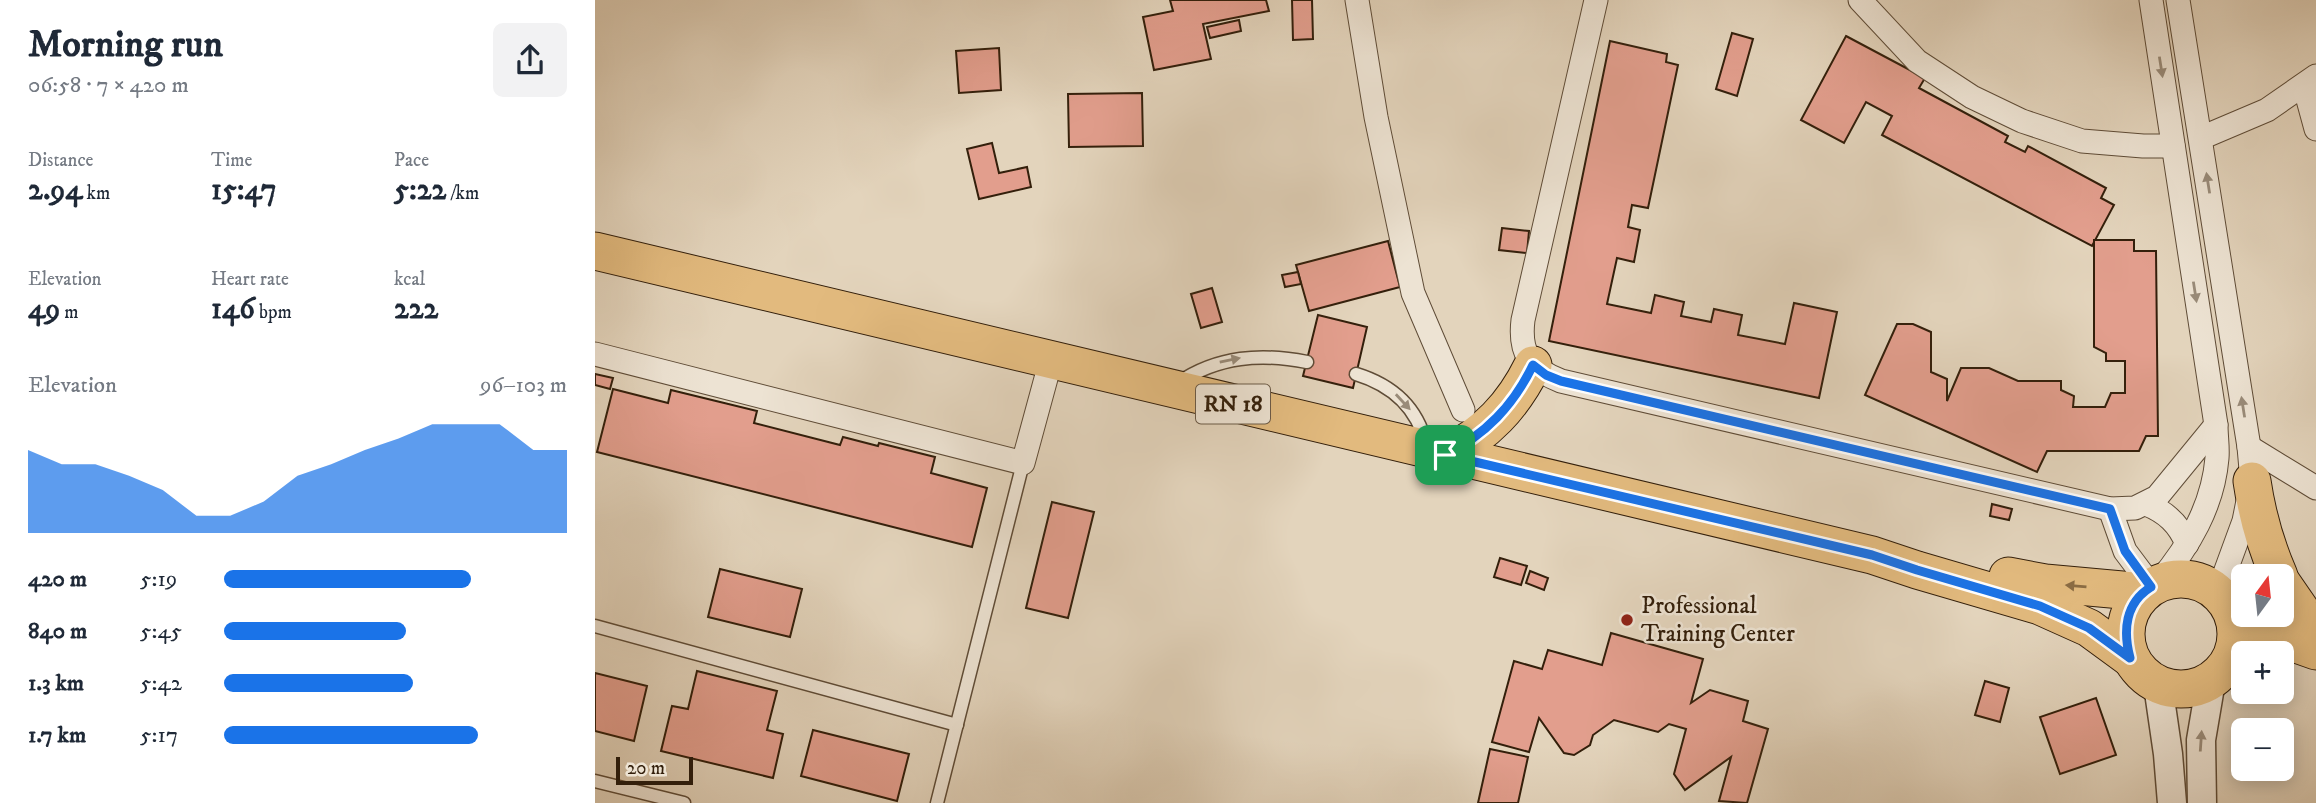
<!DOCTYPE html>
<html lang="en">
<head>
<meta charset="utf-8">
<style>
  :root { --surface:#fff; --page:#f2f2f3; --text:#1f2937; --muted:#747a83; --accent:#1a73e8 }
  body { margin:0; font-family:"IM FELL DW Pica",serif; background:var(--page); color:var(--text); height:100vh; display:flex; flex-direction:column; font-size:26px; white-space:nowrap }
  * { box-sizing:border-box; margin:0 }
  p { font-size:23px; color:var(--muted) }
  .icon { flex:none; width:38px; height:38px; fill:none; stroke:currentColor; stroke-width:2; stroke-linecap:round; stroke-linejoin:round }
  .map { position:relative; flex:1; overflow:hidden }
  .side { display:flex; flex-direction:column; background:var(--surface); width:595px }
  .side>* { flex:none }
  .needle { width:46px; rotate:15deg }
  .controls { position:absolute; left:1636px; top:564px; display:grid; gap:14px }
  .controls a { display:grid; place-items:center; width:63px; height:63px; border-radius:10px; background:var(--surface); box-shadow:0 4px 18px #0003; font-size:35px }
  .scale { position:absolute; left:21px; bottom:18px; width:77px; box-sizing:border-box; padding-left:7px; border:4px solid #331f0b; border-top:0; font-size:19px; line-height:24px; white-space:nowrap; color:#331f0b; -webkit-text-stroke:5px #ede3d3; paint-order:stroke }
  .pin { position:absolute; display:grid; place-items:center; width:60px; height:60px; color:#fff; margin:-30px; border-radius:14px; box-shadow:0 4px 10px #0006 }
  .round { display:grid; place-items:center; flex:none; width:74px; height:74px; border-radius:10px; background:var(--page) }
  .overview { display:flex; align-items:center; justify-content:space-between; height:119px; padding:0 28px }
  h1 { font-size:38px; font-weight:800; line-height:52px }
  .stats { display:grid; grid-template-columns:repeat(3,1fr); gap:10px; height:119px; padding:7px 28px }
  .stats div { display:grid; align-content:center }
  .stats b { font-size:30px; font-weight:800 }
  .stats small { font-size:19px; font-weight:400 }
  .stats p { font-size:19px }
  .chart { height:196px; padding:14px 28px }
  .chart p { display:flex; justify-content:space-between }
  .chart svg { width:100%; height:126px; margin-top:7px; fill:var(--accent); opacity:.7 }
  ul { padding:0 28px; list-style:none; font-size:23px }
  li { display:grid; grid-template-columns:112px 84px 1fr; align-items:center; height:52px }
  li i { height:18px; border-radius:9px; background:var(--accent) }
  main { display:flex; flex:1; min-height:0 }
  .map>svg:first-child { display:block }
</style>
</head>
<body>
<main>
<section class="side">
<div class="overview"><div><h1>Morning run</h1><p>06:58 · 7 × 420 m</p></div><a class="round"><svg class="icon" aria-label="share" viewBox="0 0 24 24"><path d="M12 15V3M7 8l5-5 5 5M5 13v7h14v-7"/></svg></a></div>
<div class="stats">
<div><p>Distance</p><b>2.94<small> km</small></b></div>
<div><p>Time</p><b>15:47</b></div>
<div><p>Pace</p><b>5:22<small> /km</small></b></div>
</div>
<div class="stats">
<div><p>Elevation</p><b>49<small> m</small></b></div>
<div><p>Heart rate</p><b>146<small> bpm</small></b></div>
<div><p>kcal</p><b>222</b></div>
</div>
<div class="chart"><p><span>Elevation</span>96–103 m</p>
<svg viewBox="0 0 160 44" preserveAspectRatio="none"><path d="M0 44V15L10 20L20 20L30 24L40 29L50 38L60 38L70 33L80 24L90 20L100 15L110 11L120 6L130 6L140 6L150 15L160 15V44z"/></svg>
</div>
<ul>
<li><b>420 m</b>5:19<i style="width:72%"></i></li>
<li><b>840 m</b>5:45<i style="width:53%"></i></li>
<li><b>1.3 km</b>5:42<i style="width:55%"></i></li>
<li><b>1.7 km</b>5:17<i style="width:74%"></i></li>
</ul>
</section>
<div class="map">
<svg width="1721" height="803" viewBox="0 0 1721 803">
  <rect width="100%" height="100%" fill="#e3d4bc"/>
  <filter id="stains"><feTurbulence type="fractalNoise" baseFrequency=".00286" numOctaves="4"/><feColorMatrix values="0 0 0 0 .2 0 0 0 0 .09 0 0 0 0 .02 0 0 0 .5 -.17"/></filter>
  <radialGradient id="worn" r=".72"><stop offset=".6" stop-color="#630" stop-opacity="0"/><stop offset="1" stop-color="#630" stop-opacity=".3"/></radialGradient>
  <g fill="#e29e8d" stroke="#331f0b" stroke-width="2">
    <polygon points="575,0 671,0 674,11 608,24 616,59 559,70 548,17 578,11"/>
    <polygon points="697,0 717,0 718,39 698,40"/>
    <polygon points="644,20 646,31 615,38 612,27"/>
    <polygon points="1137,33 1158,39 1142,96 1121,89"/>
    <polygon points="1251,36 1330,78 1324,88 1413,136 1410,142 1430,152 1433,146 1511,188 1506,198 1519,205 1497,246 1287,135 1297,116 1271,102 1249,143 1206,120"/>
    <polygon points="1015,41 1072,54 1071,62 1083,65 1053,208 1037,205 1033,227 1045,230 1039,262 1022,258 1012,304 1056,313 1060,295 1089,302 1086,316 1116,322 1119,309 1147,315 1143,335 1190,344 1199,303 1242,312 1224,398 954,341"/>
    <polygon points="404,48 406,90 364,93 361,51"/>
    <polygon points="547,93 548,146 474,147 473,94"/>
    <polygon points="397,143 404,173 432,167 436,187 384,199 372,149"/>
    <polygon points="907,228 934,231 932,253 904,250"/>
    <polygon points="1499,240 1539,240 1539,251 1561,251 1563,436 1551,436 1544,451 1452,451 1442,472 1270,395 1302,324 1318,324 1336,332 1336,372 1352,379 1352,401 1366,368 1394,368 1423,381 1466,381 1466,390 1479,396 1478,407 1510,407 1516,393 1530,393 1530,361 1511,361 1511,353 1499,347"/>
    <polygon points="793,241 805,287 714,311 701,265"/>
    <polygon points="703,272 706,284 690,287 687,275"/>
    <polygon points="617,288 627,322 606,328 596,294"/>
    <polygon points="723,315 772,327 758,388 708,376"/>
    <polygon points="0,374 18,378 15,389 0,385"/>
    <polygon points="18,389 73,403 76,390 162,411 159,423 245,445 248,437 283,446 284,443 340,457 336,473 392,488 377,547 2,452"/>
    <polygon points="457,502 499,512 473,618 431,608"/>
    <polygon points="1397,504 1417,509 1414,520 1395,516"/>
    <polygon points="905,558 932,566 926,585 899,577"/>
    <polygon points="125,569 207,589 195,637 113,617"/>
    <polygon points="935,571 953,578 949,590 931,583"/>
    <polygon points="1016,633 1108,659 1096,703 1115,690 1153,701 1148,721 1173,729 1152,803 1124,801 1136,757 1090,790 1079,774 1091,729 1074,724 1063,732 1019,720 998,735 995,745 979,755 969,753 944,718 934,752 897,742 919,661 947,669 953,650 1007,665"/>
    <polygon points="102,671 182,691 172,730 188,734 178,778 66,751 77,706 93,709"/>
    <polygon points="0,673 52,686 39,741 0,731"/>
    <polygon points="1390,681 1414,688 1405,722 1380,715"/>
    <polygon points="1501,698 1521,755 1465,774 1445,717"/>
    <polygon points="218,730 314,754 302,801 206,776"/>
    <polygon points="895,749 933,757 923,803 883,803"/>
  </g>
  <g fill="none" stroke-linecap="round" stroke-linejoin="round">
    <defs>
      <g id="service">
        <path d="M761,374C797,385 822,407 831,444"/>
        <path d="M583,383C623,356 666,353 712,362"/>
        <polyline points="0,626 362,725"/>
        <polyline points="0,781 89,803"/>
        <polyline points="342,803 428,463"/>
      </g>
      <g id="minor">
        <polyline points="762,0 781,117 818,293 868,410"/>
        <path d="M1001,0L928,320C924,353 935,369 966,381L1515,509L1540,508L1562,497L1621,425"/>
        <polyline points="1265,0 1322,61 1377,97 1427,121 1487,141 1548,146 1578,146"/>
        <path d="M1556,0L1621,425C1621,436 1623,448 1622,458C1618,506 1594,546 1564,582"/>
        <polyline points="1583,0 1654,447 1657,481 1649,521 1623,592"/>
        <polyline points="1709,85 1721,129"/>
        <polyline points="1606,138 1672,110 1721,76"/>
        <polyline points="0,354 428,463 456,360"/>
        <polyline points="1654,447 1721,488"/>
        <path d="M1551,504C1571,512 1584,524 1592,544"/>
        <polyline points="1515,509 1530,551 1557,587"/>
      </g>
      <g id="tertiary">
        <polyline points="1563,685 1573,754 1577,803"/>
        <polyline points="1607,803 1606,740 1616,681"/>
      </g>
      <g id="primary">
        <polyline points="0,251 1277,555 1322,570 1445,606 1494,628 1535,658"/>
        <path d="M850,455C891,434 918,406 938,365"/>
        <path d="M1657,481C1662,515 1670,544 1684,576"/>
        <polyline points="1413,576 1450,583 1549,592"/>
        <circle cx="1586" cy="634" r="55"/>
        <polyline points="1687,583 1707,612 1721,628"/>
        <polyline points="1639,617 1665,631 1721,651"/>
      </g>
    </defs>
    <use href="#service" stroke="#5f4c37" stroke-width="15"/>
    <use href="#minor" stroke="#5f4c37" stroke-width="25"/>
    <use href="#tertiary" stroke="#5f4c37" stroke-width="31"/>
    <use href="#primary" stroke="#331f0b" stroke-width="39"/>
    <use href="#service" stroke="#ede3d3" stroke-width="12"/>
    <use href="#minor" stroke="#ede3d3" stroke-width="23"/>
    <use href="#tertiary" stroke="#ede3d3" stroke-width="28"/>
    <use href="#primary" stroke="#e2ba7e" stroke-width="37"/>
  </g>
  <defs><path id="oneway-solid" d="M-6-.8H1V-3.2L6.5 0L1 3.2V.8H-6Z" transform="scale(1.75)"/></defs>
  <g fill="#998b79">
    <use href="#oneway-solid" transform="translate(1566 67) rotate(81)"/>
    <use href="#oneway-solid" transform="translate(1613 183) rotate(-99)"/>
    <use href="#oneway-solid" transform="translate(1600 292) rotate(81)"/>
    <use href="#oneway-solid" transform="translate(635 360) rotate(-12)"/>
    <use href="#oneway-solid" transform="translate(808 402) rotate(47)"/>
    <use href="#oneway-solid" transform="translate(1648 407) rotate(-99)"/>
    <use href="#oneway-solid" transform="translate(1606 741) rotate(-86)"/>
  </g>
  <use fill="#8a6c44" href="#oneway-solid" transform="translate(1481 586) rotate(-175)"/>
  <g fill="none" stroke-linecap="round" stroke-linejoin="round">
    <defs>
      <path id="route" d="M938,365L951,375L966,381L1515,509L1530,551L1556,587C1530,603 1528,631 1535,658L1494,628L1445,606L1322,570L1277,555L850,455C891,434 918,406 938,365Z"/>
    </defs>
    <use href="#route" stroke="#fff" stroke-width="14"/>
    <use href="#route" stroke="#1a73e8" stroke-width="9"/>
  </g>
  <circle fill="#8f2418" stroke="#ede3d3" stroke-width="2.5" cx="1032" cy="620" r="7"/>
  <g text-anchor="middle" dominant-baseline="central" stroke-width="5" stroke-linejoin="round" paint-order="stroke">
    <rect fill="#ede3d3" stroke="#6b5a47" stroke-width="2" x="601" y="384.5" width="74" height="39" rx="5"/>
    <g font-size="23" font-weight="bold" fill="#331f0b">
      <text x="638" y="404">RN 18</text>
    </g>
    <g font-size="24" fill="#331f0b" stroke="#ede3d3" text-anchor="start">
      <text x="1046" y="606">Professional<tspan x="1046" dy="28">Training Center</tspan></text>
    </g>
  </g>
  <rect width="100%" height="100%" filter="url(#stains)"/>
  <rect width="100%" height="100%" fill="url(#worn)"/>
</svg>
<div class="controls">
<a><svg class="needle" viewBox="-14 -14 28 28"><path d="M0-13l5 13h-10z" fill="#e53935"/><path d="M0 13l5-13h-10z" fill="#747a83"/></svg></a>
<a>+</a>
<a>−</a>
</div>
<div class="scale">20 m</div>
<div class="pin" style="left:850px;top:455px;background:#1e9e55"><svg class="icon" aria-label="arrive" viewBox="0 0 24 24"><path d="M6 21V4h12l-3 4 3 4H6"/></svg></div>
</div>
</main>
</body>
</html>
